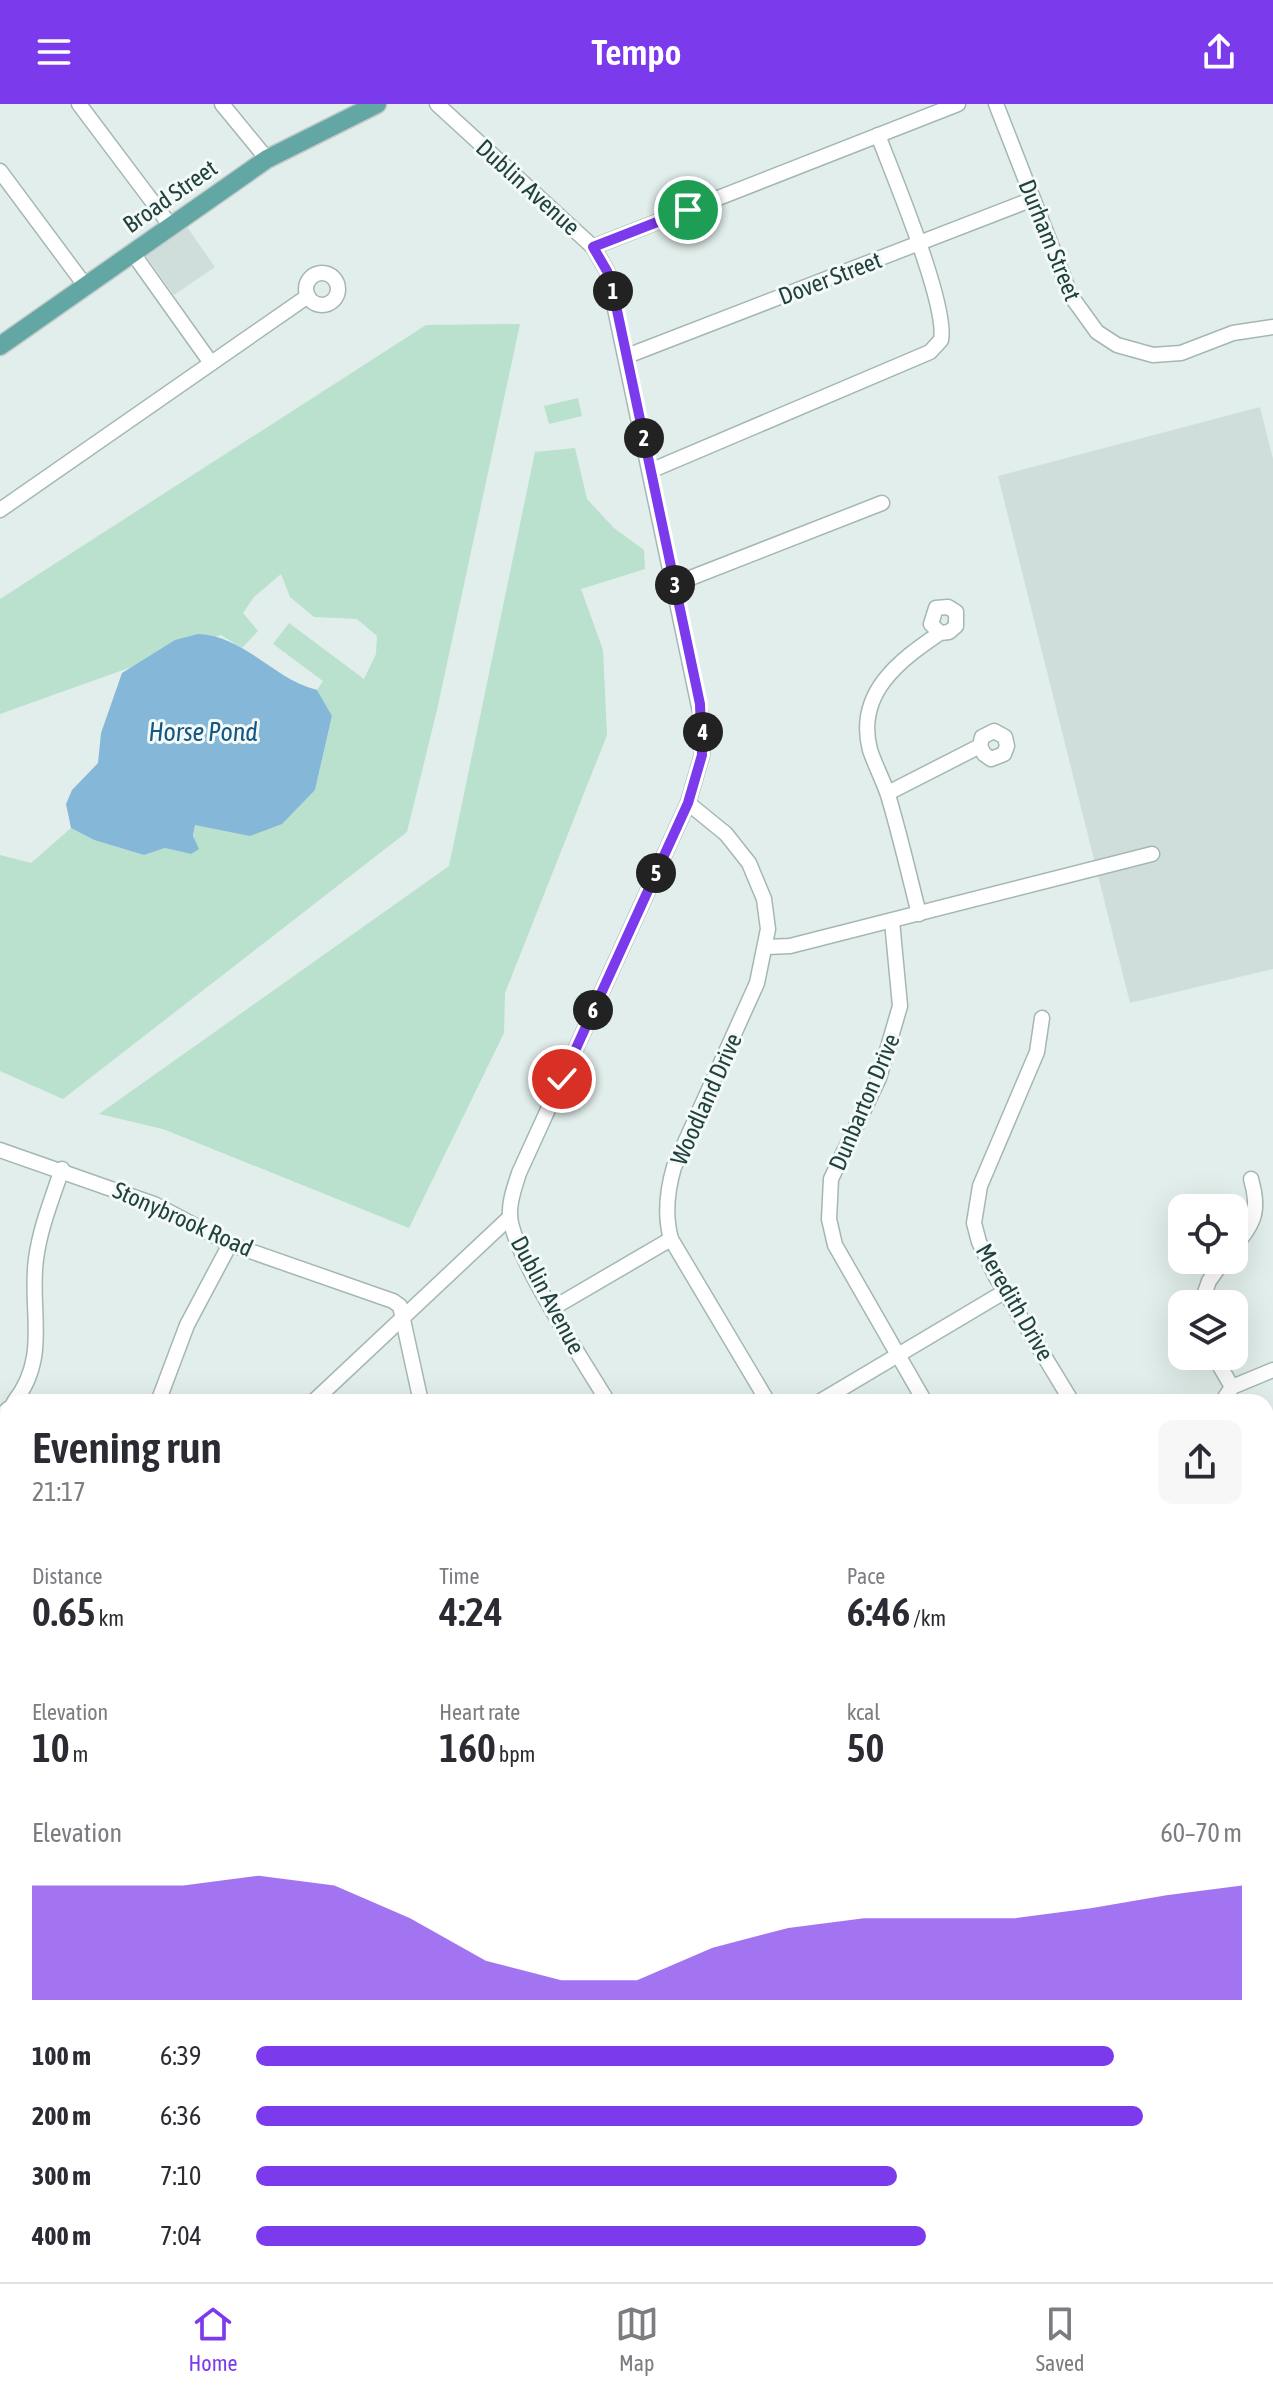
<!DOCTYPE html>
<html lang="en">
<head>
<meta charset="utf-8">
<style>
  :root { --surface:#fff; --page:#f7f7f7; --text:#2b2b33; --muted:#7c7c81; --line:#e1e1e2; --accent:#7c3aed }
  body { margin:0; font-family:"Asap Condensed",sans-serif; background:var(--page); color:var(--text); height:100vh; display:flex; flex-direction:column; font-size:30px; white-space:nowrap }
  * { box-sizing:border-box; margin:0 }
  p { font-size:26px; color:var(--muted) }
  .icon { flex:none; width:44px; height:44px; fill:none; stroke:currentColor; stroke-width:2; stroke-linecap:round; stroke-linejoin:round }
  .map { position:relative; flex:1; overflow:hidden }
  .side { position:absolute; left:0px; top:1290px; width:1274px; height:888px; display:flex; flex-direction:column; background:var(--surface); border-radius:24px 24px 0 0; box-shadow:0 8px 32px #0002 }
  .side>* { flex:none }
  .tools { position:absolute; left:1168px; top:1090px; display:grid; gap:16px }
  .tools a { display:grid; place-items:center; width:80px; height:80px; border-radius:16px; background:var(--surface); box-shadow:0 8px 32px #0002; font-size:40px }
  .pin { position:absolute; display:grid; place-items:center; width:68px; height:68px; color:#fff; margin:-34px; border:4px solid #fff; border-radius:50%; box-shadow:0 2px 8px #0007 }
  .km { position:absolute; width:40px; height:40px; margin:-20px; border-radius:50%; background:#222; color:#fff; font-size:22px; line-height:40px; text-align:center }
  .round { display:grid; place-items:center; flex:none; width:84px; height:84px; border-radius:16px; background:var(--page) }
  .summary { display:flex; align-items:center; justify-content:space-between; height:136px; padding:0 32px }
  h1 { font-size:44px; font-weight:600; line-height:60px }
  .figures { display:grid; grid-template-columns:repeat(3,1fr); gap:12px; height:136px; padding:8px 32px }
  .figures div { display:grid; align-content:center }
  .figures b { font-size:40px; font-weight:600 }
  .figures small { font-size:22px; font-weight:400 }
  .figures p { font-size:22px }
  .chart { height:224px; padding:16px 32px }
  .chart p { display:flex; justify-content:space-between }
  .chart svg { width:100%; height:144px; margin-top:8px; fill:var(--accent); opacity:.7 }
  ul { padding:0 32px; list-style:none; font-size:26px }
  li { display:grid; grid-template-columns:128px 96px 1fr; align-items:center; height:60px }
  li i { height:20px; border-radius:10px; background:var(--accent) }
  header { display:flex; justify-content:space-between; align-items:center; height:104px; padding:0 32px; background:var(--accent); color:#fff; font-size:36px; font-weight:600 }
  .tab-bar { display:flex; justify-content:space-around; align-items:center; height:112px; border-top:2px solid var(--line); background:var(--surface); font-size:22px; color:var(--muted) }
  .tab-bar a { display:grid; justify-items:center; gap:4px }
  .tab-bar .active { color:var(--accent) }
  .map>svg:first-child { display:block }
</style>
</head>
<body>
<header><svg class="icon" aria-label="menu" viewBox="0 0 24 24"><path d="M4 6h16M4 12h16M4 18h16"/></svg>Tempo<svg class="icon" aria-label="share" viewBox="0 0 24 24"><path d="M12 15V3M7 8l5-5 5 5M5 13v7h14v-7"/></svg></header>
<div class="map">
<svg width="1273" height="2178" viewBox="0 0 1273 2178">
  <rect width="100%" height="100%" fill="#e2eeeb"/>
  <g fill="#d0dedb">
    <polygon points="187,123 215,163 174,191 146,152"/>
    <polygon points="1260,303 1273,355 1273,865 1130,899 998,372"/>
    <polygon points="677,2170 833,2170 836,2178 660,2178"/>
  </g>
  <g fill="#b9e1cd">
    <polygon points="520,220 437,606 407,728 63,995 0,967 0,751 31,759 71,724 94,736 144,751 165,744 191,750 195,721 219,724 315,686 332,613 317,586 323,577 273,540 289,519 364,575 376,550 377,532 357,515 314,513 290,493 281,470 254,493 243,509 258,527 242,544 221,531 0,610 0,495 426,221"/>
    <polygon points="578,294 582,312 549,320 544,302"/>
    <polygon points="575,344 587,395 614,424 644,446 645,465 581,485 603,546 607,631 505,889 504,929 409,1124 163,1025 99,1010 449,762 535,348"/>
    <polygon points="1273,1930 1273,2003 1266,1998 1266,1933"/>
    <polygon points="224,2170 392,2170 394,2178 227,2178"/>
    <polygon points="876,2170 972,2170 982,2178 880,2178"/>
    <polygon points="1089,2170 1262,2170 1248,2178 1093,2178"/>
  </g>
  <path fill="#85b8d8" d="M198,530C245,532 273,575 317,586L332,612L315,686L282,720L250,732L195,721L193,732L199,745L191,750L165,744L144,751L94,736L71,724L66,700L72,686L98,659L101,629L122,569L175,536Z"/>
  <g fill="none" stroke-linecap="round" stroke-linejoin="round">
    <defs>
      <g id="minor">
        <polyline points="79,0 170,121"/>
        <polyline points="222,0 267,55"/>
        <path d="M437,0L593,143L607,167L702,617V651L688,699L519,1069C515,1082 509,1097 510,1111C511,1148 586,1261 608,1298"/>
        <polyline points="996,0 1071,192 1097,228 1117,241 1153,251 1181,249 1233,229 1273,223"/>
        <polyline points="0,67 84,180"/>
        <polyline points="593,143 958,0"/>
        <polyline points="132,148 211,259"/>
        <circle cx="322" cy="185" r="16"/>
        <polyline points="627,252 1033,95"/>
        <path d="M650,367L930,248L941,236C948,201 893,71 878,31"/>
        <polyline points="0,406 308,192"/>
        <polyline points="675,480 882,399"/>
        <polyline points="888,689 980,642 984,650 991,655 1004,650 1007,642 1005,633 994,627 982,633 980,642"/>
        <path d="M688,699L726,730L749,759L764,795L768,825L757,879L674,1063C667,1087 664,1110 671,1135L768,1298"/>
        <path d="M919,810C909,771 900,731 888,691C883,676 875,661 870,646C855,589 900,556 940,529L949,528L956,522V508L948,503L936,504L931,520L940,529"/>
        <polyline points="892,817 900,902 879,974 831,1075 829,1115 835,1141 925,1298"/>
        <polyline points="767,843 790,842 1152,750"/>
        <polyline points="1042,914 1037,948 980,1082 974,1119 979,1138 995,1171 1072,1298"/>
        <polyline points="0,1046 154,1100 230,1140 393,1197 400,1202 421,1298"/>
        <path d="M1234,1143C1255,1119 1260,1106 1251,1075"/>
        <polyline points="1201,1200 1209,1177 1224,1156"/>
        <polyline points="553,1204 671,1135"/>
        <polyline points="1214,1252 1232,1283"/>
        <path d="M14,1298C50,1253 29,1206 36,1155C40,1124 52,1095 62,1065"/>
        <polyline points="158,1298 187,1221 230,1140"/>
        <polyline points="313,1298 510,1113"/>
        <polyline points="819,1298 1004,1188"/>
        <polyline points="1222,1298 1232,1283 1273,1266"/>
        <polyline points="0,1313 8,1305"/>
        <polyline points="0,1499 8,1503"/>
        <polyline points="1266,1797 1273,1792"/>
        <polyline points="0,1861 8,1863"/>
        <polyline points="1266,1902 1273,1900"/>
        <polyline points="0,2022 8,1994"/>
        <polyline points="0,2153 8,2156"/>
        <polyline points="56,2170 84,2178"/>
        <polyline points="590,2170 593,2178"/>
        <polyline points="846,2170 848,2178"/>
        <polyline points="1009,2170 1018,2178"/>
        <polyline points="129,2178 131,2170"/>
        <polyline points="635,2178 652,2170"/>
      </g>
      <polyline id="major" points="0,242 267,55 377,0"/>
    </defs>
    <use href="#minor" stroke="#a4b7b4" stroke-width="17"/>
    <use href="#major" stroke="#c1cac9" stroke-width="21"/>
    <use href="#minor" stroke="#fff" stroke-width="14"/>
    <use href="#major" stroke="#63a7a5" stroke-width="18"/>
  </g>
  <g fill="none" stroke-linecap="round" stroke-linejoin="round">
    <defs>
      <polyline id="route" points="562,975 688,699 702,651 700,600 614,192 607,167 593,143 688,106"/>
    </defs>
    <use href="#route" stroke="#fff" stroke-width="16"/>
    <use href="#route" stroke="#7c3aed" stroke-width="10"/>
  </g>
  <g text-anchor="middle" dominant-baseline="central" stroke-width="6" stroke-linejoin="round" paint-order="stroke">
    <g font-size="24" fill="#20413f" stroke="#f3faf8">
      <text transform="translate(528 83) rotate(42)">Dublin Avenue</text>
      <text transform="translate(170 92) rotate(-35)">Broad Street</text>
      <text transform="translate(1050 136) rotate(68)">Durham Street</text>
      <text transform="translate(830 174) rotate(-21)">Dover Street</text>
      <text transform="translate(706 995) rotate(-66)">Woodland Drive</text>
      <text transform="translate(864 998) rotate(-67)">Dunbarton Drive</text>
      <text transform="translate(183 1115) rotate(24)">Stonybrook Road</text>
      <text transform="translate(548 1191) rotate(62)">Dublin Avenue</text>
      <text transform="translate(1015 1198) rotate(60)">Meredith Drive</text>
    </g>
    <g font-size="26" font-style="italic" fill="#145783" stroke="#f3faf8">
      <text x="203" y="628">Horse Pond</text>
    </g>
  </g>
</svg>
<div class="tools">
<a><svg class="icon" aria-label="locate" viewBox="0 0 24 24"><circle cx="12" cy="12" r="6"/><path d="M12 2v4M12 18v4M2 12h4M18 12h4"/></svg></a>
<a><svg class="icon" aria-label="layers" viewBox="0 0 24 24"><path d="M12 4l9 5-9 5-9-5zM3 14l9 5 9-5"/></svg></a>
</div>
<div class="pin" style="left:688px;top:106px;background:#1e9e55"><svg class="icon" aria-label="arrive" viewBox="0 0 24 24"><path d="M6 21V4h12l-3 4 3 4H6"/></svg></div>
<div class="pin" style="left:562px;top:975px;background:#d93025"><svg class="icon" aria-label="check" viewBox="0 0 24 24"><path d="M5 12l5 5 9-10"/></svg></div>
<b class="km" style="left:613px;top:187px">1</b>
<b class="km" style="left:644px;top:334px">2</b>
<b class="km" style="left:675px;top:481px">3</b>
<b class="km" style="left:703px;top:628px">4</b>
<b class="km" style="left:656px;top:769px">5</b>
<b class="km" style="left:593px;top:906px">6</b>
<section class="side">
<div class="summary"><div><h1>Evening run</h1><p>21:17</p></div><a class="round"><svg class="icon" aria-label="share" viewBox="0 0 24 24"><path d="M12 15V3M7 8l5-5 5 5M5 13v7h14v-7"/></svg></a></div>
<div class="figures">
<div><p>Distance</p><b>0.65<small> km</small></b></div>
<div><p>Time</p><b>4:24</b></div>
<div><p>Pace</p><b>6:46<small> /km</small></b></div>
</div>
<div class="figures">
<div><p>Elevation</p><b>10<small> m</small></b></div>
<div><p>Heart rate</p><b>160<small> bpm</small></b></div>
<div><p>kcal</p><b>50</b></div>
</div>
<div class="chart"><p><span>Elevation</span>60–70 m</p>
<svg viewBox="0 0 160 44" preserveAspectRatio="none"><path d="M0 44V9L10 9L20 9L30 6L40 9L50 19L60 32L70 38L80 38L90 28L100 22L110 19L120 19L130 19L140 16L150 12L160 9V44z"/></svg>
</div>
<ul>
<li><b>100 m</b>6:39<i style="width:87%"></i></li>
<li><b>200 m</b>6:36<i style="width:90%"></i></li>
<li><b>300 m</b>7:10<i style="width:65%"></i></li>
<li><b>400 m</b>7:04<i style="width:68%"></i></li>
</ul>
</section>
</div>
<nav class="tab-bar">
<a class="active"><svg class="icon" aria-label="home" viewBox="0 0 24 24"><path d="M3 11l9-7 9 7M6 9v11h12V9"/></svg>Home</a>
<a><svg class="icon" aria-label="map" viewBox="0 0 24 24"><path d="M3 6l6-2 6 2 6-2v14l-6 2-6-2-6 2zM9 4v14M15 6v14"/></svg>Map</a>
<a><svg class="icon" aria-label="saved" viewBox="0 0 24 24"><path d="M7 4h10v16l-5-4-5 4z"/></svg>Saved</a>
</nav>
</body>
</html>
